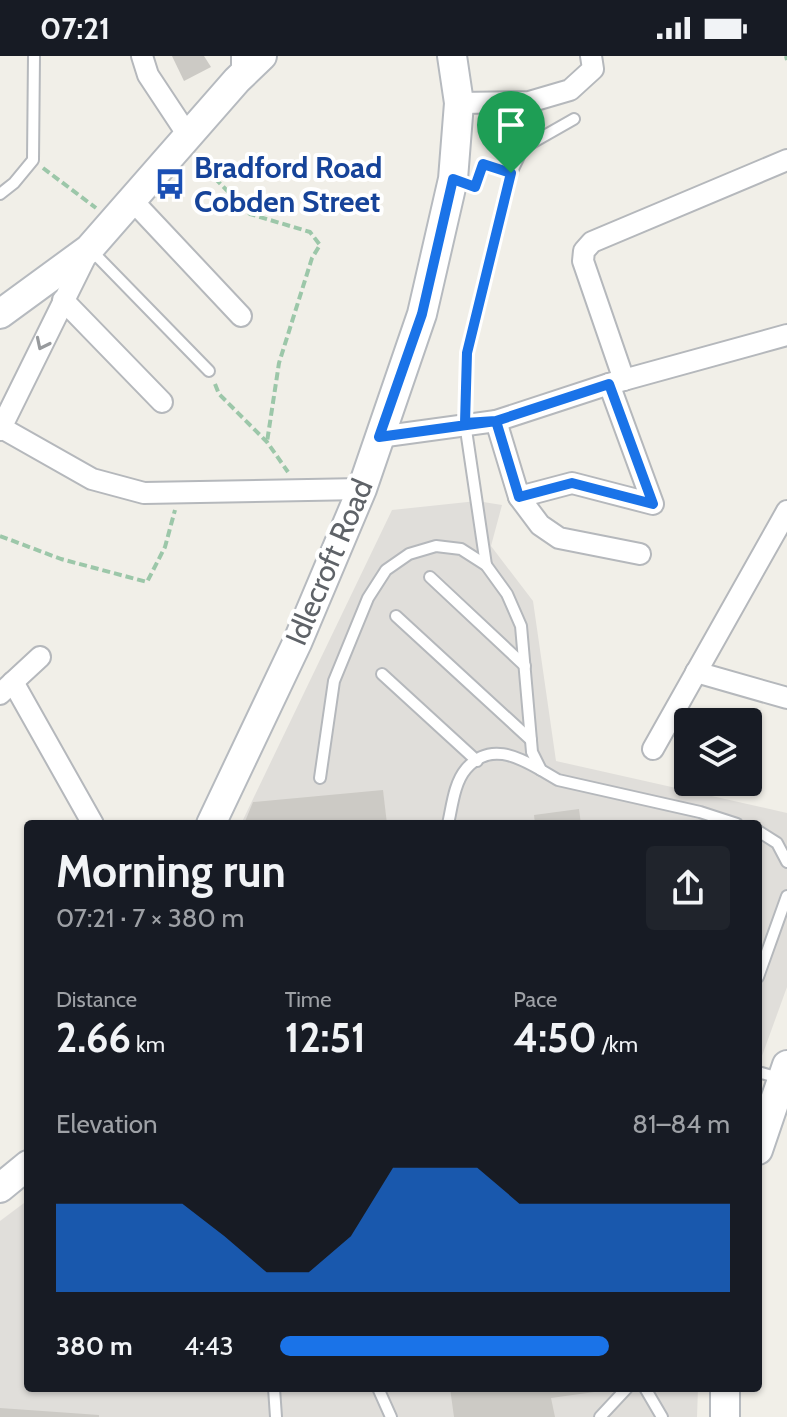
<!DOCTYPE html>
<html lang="en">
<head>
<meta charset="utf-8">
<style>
  :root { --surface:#171b24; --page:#20242c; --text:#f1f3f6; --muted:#9ea1a6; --accent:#1a73e8 }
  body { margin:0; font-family:Cabin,sans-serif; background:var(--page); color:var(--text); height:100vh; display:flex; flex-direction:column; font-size:30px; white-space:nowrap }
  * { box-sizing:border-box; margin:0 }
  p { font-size:26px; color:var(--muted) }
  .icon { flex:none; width:44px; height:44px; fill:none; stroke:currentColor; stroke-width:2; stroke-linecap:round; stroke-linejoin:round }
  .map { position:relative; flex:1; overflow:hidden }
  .drawer { position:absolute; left:24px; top:764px; width:738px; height:572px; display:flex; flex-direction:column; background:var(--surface); border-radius:8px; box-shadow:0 2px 6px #0004 }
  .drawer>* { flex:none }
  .controls { position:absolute; left:674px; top:652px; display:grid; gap:16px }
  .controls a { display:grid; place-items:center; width:88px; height:88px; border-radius:8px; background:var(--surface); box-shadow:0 2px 6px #0004; font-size:40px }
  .pin { position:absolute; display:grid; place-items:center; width:68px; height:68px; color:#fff; margin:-82px -34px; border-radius:50% 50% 50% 0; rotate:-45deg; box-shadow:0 0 8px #0007 }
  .pin .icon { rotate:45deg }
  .round { display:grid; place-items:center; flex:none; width:84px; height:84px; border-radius:8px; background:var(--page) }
  .headline { display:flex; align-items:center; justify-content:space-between; height:136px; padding:0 32px }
  h1 { font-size:44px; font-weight:700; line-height:60px }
  .stats { display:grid; grid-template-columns:repeat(3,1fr); gap:12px; height:136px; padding:8px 32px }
  .stats div { display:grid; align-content:center }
  .stats b { font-size:40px; font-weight:700 }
  .stats small { font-size:22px; font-weight:400 }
  .stats p { font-size:22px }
  .chart { height:224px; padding:16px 32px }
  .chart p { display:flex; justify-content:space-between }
  .chart svg { width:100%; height:144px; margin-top:8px; fill:var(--accent); opacity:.7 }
  ul { padding:0 32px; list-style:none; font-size:26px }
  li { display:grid; grid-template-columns:128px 96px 1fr; align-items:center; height:60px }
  li i { height:20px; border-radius:10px; background:var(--accent) }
  .status { display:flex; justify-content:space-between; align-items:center; height:56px; padding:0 40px; background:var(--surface); direction:ltr }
  .status svg { height:22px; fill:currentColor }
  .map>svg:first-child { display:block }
</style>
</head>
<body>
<div class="status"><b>07:21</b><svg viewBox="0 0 49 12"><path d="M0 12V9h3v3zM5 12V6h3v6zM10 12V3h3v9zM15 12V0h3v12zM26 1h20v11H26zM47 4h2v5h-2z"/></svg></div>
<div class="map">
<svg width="787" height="1361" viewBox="0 0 787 1361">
  <rect width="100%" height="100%" fill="#f1efe8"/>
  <g fill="#e0deda">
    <polygon points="477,445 502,449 491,490 533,545 556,705 787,757 787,931 758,1011 758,768 241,768 392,454"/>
    <polygon points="28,1144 28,1332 698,1332 697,1361 0,1361 0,1165"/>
  </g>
  <g fill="#cccac5">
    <polygon points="172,0 204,0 211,11 184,25"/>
    <polygon points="383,734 387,768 244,768 253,746"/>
    <polygon points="579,753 581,768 535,768 534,759"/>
    <polygon points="450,1332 608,1332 609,1334 551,1342 555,1361 454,1361"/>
    <polygon points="0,1352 99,1359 99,1361 0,1361"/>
  </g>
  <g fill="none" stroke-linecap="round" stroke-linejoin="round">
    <defs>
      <g id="lane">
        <polyline points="237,18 237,0"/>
        <polyline points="0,138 14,127 33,104 34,0"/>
        <polyline points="90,193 209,315"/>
        <polyline points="486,509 465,367 467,297 511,117 523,92 574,63"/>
        <polyline points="430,521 525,610"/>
        <polyline points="396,560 531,684"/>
        <polyline points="382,618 477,705"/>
        <polyline points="320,722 334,625 368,542 386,514 409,498 436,490 461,493 486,509 507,538 521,570 532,696 541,714 558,724 700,756 737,768"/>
        <path d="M448,768C452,751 454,727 466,713C489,686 517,700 541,714"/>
        <polyline points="758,775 777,787 787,806"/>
        <polyline points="758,921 787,840"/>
        <polyline points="758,1016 779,1022"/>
        <polyline points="274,1332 276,1361"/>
        <polyline points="378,1332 391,1361"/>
        <polyline points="645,1332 662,1361"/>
        <polyline points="600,1361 627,1332"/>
      </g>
      <g id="street">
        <polyline points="142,0 148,19 189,81"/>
        <polyline points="459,47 529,46 570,34 593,13 591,0"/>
        <polyline points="131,143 241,260"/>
        <polyline points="63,244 162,346"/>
        <polyline points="624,324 583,205 584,195 592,186 787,104"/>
        <polyline points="496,365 519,441 572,427 653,448 609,328"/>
        <polyline points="0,371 92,423 144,437 362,433"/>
        <polyline points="0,374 88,196"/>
        <polyline points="379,381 496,365 609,328 787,279"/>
        <polyline points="519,441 540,469 559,482 640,498"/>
        <polyline points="696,616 787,642"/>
        <polyline points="13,626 93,768"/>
        <polyline points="0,638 40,601"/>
        <polyline points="653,693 787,455"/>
      </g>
      <g id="secondary">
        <polyline points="0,258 89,193 237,24 262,0"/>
        <polyline points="211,768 297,587 362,433 422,258 453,123 459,47 452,0"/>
        <polyline points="758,1094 787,1009"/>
        <polyline points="0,1132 28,1109"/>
        <polyline points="725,1361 725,1332"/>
      </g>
    </defs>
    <use href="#lane" stroke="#b5b8bc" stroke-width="14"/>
    <use href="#street" stroke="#b5b8bc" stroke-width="24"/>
    <use href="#secondary" stroke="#b6babf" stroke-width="32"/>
    <g stroke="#9cc7a9" stroke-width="4" stroke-dasharray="8 4" stroke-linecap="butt">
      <polyline points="786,0 787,4"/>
      <polyline points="198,105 250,158 310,176 320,189 312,202 279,307 267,386"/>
      <polyline points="43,112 96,152"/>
      <polyline points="479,120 483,108 497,113"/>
      <polyline points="215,328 219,338 267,386 288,416"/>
      <polyline points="0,480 61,503 147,526 165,491 175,454"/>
    </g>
    <use href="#lane" stroke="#fff" stroke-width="10"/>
    <use href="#street" stroke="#fff" stroke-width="20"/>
    <use href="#secondary" stroke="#fff" stroke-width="28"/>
  </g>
  <defs><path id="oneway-chevron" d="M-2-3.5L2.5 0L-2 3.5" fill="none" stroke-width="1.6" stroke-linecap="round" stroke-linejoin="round" transform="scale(2)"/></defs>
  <use stroke="#979a9d" href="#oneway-chevron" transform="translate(42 288) rotate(116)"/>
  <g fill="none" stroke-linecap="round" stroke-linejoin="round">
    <defs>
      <polyline id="route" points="511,117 467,297 465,367 496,365 609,328 653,448 572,427 519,441 496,365 379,381 422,258 453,123 475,131 483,108 511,117"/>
    </defs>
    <use href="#route" stroke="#fff" stroke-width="16"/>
    <use href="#route" stroke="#1a73e8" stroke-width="10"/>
  </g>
  <defs>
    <symbol id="bus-bare" viewBox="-9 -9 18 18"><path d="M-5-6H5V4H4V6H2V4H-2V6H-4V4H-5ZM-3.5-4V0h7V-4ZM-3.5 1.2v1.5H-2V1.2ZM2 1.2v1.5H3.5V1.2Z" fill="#1a4fb4" stroke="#fff" stroke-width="2.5" paint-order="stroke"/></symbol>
  </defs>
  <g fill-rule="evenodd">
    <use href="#bus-bare" x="148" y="106" width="44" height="44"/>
  </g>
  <g text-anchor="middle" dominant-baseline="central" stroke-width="8" stroke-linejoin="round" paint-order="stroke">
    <g font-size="30" font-weight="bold" fill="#164399" stroke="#fff" text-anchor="start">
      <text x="194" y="111">Bradford Road<tspan x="194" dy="34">Cobden Street</tspan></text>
    </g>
    <g font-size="30" fill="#5f6368" stroke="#fff">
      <text transform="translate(329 506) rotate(-67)">Idlecroft Road</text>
    </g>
  </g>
</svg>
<div class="controls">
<a><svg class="icon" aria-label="layers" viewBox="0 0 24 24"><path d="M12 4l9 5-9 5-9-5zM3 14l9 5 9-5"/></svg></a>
</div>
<div class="pin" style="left:511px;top:117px;background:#1e9e55"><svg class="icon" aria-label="arrive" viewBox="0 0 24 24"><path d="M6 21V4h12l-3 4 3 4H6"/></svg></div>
<section class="drawer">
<div class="headline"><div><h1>Morning run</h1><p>07:21 · 7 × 380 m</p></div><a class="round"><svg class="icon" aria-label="share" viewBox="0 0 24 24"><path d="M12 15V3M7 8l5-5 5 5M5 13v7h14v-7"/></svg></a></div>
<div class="stats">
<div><p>Distance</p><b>2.66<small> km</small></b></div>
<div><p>Time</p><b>12:51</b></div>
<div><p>Pace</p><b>4:50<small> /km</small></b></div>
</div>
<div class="chart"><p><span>Elevation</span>81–84 m</p>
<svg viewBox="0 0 160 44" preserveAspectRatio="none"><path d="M0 44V17L10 17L20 17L30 17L40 27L50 38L60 38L70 27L80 6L90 6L100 6L110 17L120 17L130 17L140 17L150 17L160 17V44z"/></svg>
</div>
<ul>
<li><b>380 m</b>4:43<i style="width:73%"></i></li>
</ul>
</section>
</div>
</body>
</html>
